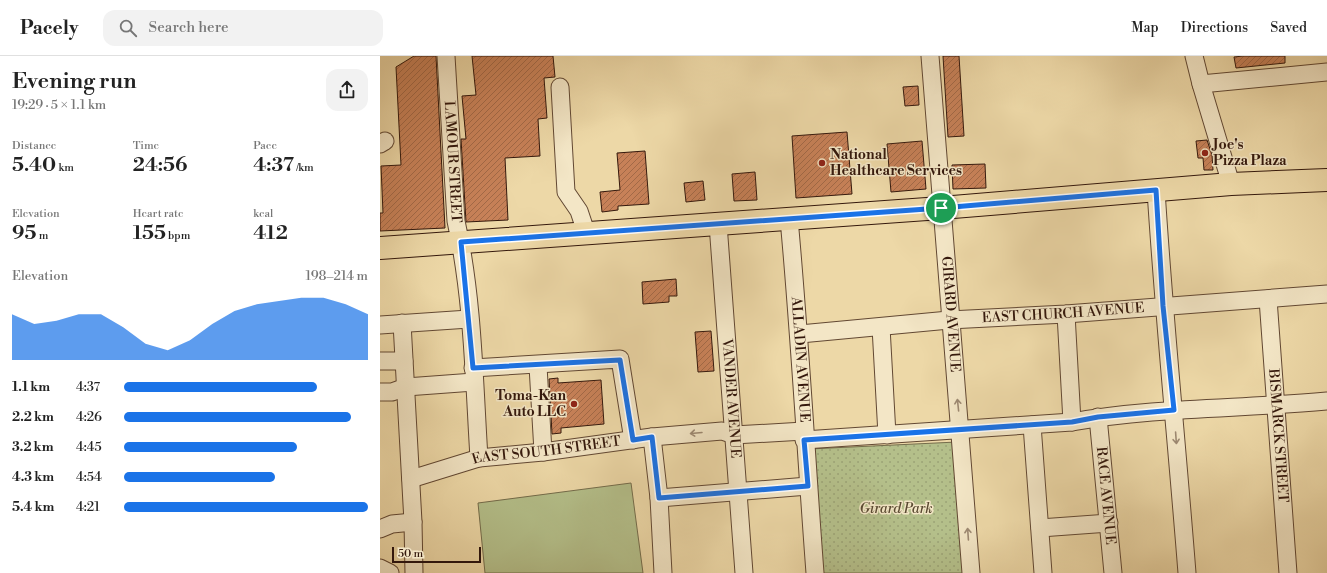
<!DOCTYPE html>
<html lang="en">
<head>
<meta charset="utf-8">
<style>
  :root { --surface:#fff; --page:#f2f2f2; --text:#222; --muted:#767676; --line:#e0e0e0; --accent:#1a73e8 }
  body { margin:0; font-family:"Libre Bodoni",serif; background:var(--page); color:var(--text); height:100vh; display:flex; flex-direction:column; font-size:15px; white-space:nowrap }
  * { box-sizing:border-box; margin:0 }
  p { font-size:13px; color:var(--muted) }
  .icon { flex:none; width:22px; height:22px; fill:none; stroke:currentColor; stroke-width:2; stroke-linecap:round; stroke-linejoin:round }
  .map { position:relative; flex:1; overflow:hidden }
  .panel { display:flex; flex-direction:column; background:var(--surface); width:380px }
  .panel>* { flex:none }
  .scale { position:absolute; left:12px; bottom:10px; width:89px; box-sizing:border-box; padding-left:4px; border:2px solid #34180c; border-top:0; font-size:11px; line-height:14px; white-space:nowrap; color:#34180c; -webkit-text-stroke:3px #f3e6c6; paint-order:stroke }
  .pin { position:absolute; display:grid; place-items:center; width:34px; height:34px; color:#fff; margin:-17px; border:2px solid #fff; border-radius:50%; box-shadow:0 1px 4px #0007 }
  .round { display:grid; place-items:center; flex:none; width:42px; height:42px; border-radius:12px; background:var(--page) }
  .overview { display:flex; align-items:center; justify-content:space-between; height:68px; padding:0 12px }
  h1 { font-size:22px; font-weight:600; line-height:30px }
  .metrics { display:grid; grid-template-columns:repeat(3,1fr); gap:6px; height:68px; padding:4px 12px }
  .metrics div { display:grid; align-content:center }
  .metrics b { font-size:20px; font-weight:600 }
  .metrics small { font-size:11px; font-weight:400 }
  .metrics p { font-size:11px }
  .chart { height:112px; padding:8px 12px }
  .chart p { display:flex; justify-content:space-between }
  .chart svg { width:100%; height:72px; margin-top:4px; fill:var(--accent); opacity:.7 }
  ul { padding:0 12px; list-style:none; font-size:13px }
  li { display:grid; grid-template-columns:64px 48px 1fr; align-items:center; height:30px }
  li i { height:10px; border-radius:5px; background:var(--accent) }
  header { display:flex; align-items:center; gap:24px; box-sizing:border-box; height:56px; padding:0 20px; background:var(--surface); border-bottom:1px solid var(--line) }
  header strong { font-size:19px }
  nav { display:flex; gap:22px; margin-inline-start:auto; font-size:14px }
  .search { width:280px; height:36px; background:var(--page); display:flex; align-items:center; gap:10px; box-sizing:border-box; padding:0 14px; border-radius:12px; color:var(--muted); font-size:15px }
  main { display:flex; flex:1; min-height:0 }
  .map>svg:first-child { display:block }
</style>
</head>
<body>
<header>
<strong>Pacely</strong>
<div class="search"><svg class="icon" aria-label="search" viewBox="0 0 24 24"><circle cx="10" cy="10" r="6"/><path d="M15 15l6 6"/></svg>Search here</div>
<nav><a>Map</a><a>Directions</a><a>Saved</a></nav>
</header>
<main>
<section class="panel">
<div class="overview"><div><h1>Evening run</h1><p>19:29 · 5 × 1.1 km</p></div><a class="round"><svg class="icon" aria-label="share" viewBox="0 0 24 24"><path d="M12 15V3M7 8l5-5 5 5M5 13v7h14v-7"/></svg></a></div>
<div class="metrics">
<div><p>Distance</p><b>5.40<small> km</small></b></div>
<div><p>Time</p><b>24:56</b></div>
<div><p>Pace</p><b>4:37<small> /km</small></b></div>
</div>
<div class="metrics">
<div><p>Elevation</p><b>95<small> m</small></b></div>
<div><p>Heart rate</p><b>155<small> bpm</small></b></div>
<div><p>kcal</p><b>412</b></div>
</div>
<div class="chart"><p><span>Elevation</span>198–214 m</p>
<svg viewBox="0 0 160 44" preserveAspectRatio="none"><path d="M0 44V16L10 22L20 20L30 16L40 16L50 24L60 34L70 38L80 32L90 22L100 14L110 10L120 8L130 6L140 6L150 10L160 16V44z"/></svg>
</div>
<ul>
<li><b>1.1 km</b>4:37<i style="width:79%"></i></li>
<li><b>2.2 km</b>4:26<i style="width:93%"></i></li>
<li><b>3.2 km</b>4:45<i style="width:71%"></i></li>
<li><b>4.3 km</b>4:54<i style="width:62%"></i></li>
<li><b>5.4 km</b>4:21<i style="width:100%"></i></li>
</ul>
</section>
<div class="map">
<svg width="947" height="517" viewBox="0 0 947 517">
  <defs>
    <pattern id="park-dots" width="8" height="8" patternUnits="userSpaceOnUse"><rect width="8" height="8" fill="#b4bf8a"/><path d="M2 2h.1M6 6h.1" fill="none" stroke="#9ba376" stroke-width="1.8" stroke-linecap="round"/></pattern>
    <pattern id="building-hatch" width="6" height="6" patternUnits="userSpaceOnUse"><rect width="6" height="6" fill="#c78158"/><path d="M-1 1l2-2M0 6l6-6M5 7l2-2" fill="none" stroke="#a26947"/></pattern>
  </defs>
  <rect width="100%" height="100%" fill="#edd8a7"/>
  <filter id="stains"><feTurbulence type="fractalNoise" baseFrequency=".005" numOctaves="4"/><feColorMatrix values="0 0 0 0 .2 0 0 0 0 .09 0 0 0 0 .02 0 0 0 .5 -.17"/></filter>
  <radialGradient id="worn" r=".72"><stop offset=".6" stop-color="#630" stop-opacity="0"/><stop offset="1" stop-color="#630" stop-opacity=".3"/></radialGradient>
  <polygon fill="#b4bf8a" stroke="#746c4b" points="251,427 263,517 105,517 98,447"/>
  <polygon fill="url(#park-dots)" stroke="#746c4b" points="577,386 587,517 439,517 429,393"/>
  <g fill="url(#building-hatch)" stroke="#34180c">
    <polygon points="34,0 56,0 65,172 0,175 0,157 3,157 1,110 21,109 16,11"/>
    <polygon points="92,0 173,0 175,21 164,22 167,62 158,63 160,100 125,102 128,164 86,166 81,83 86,83 82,40 96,39"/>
    <polygon points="563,0 579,0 584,80 568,81"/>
    <polygon points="863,0 905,0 905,7 856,12 854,1"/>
    <polygon points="538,30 539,49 525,50 523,31"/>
    <polygon points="467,76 472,138 416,142 412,80"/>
    <polygon points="827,84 832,99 833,114 824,114 823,102 818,102 816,85"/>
    <polygon points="542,85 546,133 511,136 507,88"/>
    <polygon points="265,95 269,148 238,150 238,154 222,156 220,136 240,134 237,97"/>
    <polygon points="605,108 606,132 573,133 572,109"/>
    <polygon points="375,116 377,144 354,145 352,118"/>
    <polygon points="323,125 325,144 306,146 304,127"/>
    <polygon points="296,223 297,240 289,240 289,246 263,248 262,226"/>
    <polygon points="331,275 334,315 318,316 315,276"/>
    <polygon points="178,322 178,327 221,324 224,368 181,372 181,377 172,378 169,323"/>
  </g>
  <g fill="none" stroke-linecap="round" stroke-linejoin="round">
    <defs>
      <g id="minor">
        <path id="s1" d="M66,0L76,165C93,242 94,323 99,402"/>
        <path id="s2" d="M550,0L591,517"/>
        <polyline points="814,0 821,28 851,128"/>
        <polyline points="821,28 947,16"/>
        <polyline points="180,31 186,136 199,155 206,176"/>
        <polyline points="0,88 5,85"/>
        <path d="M776,134C784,262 797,389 807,517"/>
        <path id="s3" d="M409,163C420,281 426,399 435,517"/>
        <path id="s4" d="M338,168L364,517"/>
        <path id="s5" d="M888,243L908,517"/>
        <polyline points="686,258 692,366"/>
        <polyline points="22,267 33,466 34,517"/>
        <polyline points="0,269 89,263"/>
        <polyline points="501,271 507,379"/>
        <path id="s6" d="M420,278L569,264L686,258L947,238"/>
        <polyline points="0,305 24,305"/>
        <polyline points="158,310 163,396"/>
        <polyline points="93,312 240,303 253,384"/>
        <polyline points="0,336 12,336 26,331 94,326"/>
        <path id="s7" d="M718,361L733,517"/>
        <polyline points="652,369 663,517"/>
        <polyline points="272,381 279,442 283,517"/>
        <path d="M424,384L692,366C776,351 862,353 947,345"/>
        <path id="s8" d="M31,423L99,402L163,396L272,381L342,375L354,379L424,375"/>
        <polyline points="279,442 428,430"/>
        <polyline points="660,472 729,467"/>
        <polyline points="0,473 12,468 33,466"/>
        <polyline points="0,512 10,517"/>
      </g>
      <polyline id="major" points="0,192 561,152 851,128 947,124"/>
    </defs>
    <use href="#minor" stroke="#624833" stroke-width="19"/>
    <use href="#major" stroke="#34180c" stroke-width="24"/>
    <use href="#minor" stroke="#f3e6c6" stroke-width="17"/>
    <use href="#major" stroke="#edd8a7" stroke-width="22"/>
  </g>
  <defs><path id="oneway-shaft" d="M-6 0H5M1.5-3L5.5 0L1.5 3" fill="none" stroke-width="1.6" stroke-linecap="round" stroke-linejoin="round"/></defs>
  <g stroke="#9d8972">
    <use href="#oneway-shaft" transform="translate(578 349) rotate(-96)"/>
    <use href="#oneway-shaft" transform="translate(316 377) rotate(175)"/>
    <use href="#oneway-shaft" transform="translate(796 382) rotate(86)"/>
    <use href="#oneway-shaft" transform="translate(588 478) rotate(-94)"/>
  </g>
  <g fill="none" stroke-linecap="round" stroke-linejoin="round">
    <defs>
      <polygon id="route" points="776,134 783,250 794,354 718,361 692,366 424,384 428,430 279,442 272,381 253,384 240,304 93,312 81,186 561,152"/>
    </defs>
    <use href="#route" stroke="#fff" stroke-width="8"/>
    <use href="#route" stroke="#1a73e8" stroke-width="5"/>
  </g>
  <g fill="#8f2418" stroke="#f3e6c6" stroke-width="1.5">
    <circle cx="825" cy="97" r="4"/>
    <circle cx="442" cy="107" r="4"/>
    <circle cx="194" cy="348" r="4"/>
  </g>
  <g text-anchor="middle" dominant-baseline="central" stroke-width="3" stroke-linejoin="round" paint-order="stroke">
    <g font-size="14" font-weight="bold" fill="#34180c" stroke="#f3e6c6" text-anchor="start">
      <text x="833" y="89">Joe's<tspan x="833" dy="16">Pizza Plaza</tspan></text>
      <text x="450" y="99">National<tspan x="450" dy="16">Healthcare Services</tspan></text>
      <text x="186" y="340" text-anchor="end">Toma-Kan<tspan x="186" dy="16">Auto LLC</tspan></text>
    </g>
    <g font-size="14" fill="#34180c" stroke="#f3e6c6">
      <text stroke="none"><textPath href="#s1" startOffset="106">LAMOUR STREET</textPath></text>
      <text stroke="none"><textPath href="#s6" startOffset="264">EAST CHURCH AVENUE</textPath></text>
      <text stroke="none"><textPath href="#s2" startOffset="259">GIRARD AVENUE</textPath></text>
      <text stroke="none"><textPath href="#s3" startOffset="141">ALLADIN AVENUE</textPath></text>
      <text stroke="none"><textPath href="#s4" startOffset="175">VANDER AVENUE</textPath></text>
      <text stroke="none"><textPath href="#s5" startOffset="137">BISMARCK STREET</textPath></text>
      <text stroke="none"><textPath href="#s8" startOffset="139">EAST SOUTH STREET</textPath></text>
      <text stroke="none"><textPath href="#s7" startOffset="79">RACE AVENUE</textPath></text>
    </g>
    <g font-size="14" font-style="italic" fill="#5a4a32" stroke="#f3e6c6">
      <text x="516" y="453">Girard Park</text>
    </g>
  </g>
  <rect width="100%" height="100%" filter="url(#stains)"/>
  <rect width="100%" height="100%" fill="url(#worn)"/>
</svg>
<div class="scale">50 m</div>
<div class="pin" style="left:561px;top:152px;background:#1e9e55"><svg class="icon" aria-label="arrive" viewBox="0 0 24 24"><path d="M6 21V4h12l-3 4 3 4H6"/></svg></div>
</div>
</main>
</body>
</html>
